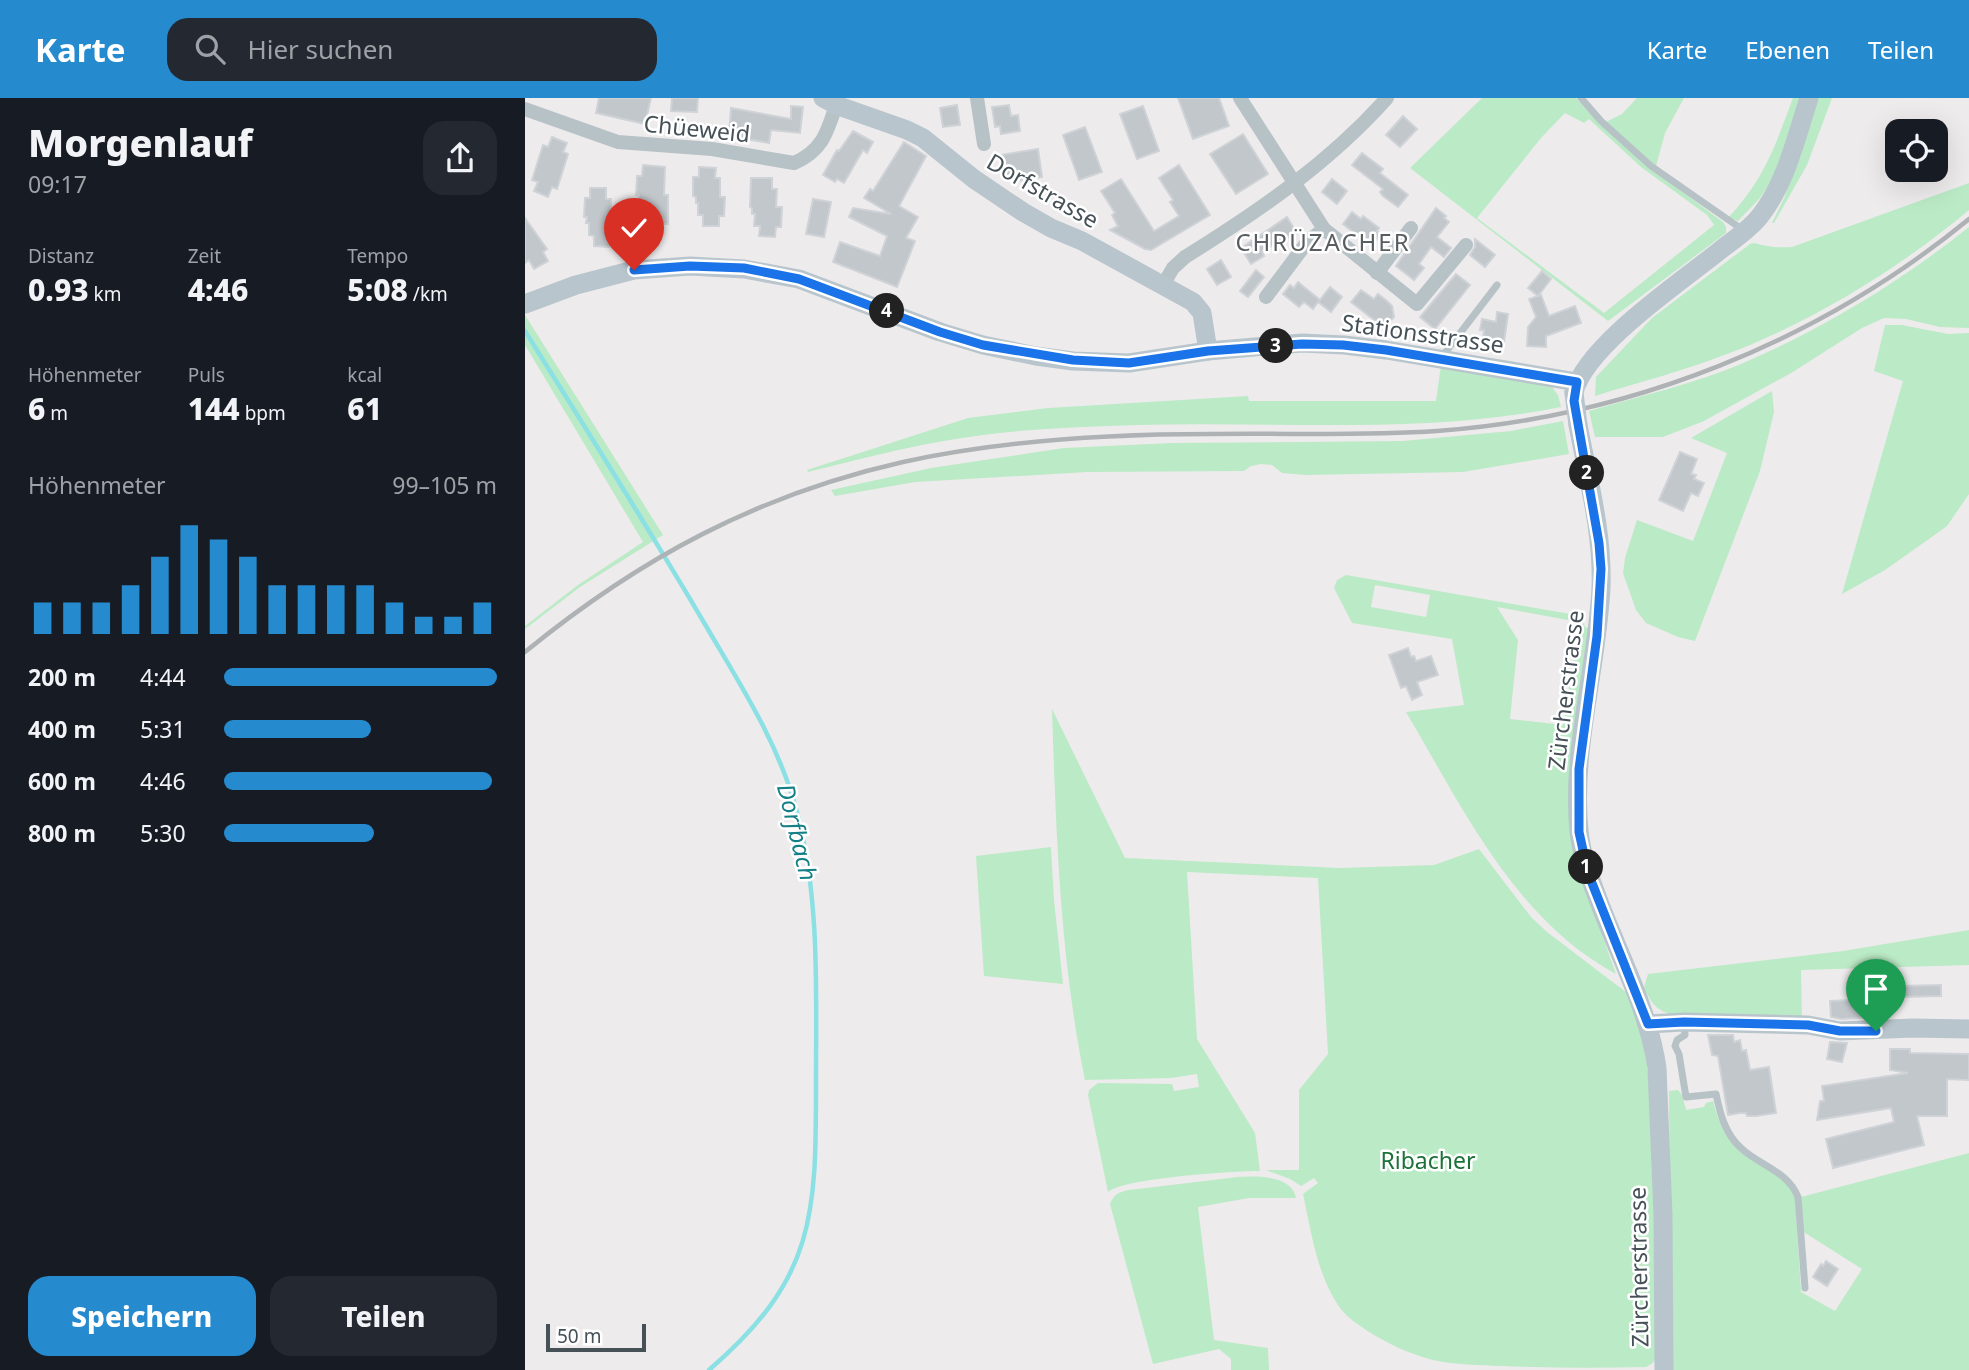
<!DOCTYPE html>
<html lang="de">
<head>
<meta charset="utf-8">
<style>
  :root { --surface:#171b24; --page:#242831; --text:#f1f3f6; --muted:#9ea1a6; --accent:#258ace }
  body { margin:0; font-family:"Noto Sans",sans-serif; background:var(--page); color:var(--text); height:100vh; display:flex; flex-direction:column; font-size:26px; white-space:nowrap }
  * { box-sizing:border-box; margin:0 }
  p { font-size:23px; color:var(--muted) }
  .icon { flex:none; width:38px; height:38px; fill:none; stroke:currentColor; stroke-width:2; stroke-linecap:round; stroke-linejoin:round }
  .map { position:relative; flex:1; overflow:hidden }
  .panel { display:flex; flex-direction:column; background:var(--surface); width:525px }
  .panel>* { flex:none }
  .fabs { position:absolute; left:1360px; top:21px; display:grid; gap:14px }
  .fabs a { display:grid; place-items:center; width:63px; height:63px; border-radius:14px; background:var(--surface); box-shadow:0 7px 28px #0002; font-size:35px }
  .scale { position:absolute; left:21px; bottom:18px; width:100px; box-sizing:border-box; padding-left:7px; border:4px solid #455157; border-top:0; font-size:19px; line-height:24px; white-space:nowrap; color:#455157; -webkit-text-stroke:5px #fff; paint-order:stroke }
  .pin { position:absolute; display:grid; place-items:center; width:60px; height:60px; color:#fff; margin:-72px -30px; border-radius:50% 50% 50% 0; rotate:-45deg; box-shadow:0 0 7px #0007 }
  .pin .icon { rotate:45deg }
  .km { position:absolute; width:35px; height:35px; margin:-18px; border-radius:50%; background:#222; color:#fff; font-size:19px; line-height:35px; text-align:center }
  .round { display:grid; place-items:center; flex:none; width:74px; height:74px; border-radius:21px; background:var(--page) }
  .summary { display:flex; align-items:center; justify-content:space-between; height:119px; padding:0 28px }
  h1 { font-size:38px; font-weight:800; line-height:52px }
  .metrics { display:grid; grid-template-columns:repeat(3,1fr); gap:10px; height:119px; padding:7px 28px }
  .metrics div { display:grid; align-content:center }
  .metrics b { font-size:30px; font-weight:800 }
  .metrics small { font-size:19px; font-weight:400 }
  .metrics p { font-size:19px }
  .chart { height:196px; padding:14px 28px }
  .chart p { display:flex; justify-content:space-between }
  .chart svg { width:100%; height:126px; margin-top:7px; stroke:var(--accent); stroke-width:6 }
  .cta { display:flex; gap:14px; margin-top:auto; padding:14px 28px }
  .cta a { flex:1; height:80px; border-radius:21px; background:var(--accent); color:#fff; font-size:28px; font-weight:800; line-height:80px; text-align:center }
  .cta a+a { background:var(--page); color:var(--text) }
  ul { padding:0 28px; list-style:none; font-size:23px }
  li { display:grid; grid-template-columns:112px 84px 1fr; align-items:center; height:52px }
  li i { height:18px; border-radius:9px; background:var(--accent) }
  header { display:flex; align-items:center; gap:42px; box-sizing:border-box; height:98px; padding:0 35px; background:var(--accent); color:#fff }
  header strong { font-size:33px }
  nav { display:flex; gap:38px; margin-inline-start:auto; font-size:24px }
  .search { width:490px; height:63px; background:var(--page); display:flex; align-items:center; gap:18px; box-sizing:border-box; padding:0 24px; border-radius:21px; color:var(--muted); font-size:26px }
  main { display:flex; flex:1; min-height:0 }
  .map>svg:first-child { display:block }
</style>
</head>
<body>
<header>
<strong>Karte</strong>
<div class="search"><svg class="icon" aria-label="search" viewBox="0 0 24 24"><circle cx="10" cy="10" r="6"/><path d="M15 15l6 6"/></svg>Hier suchen</div>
<nav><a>Karte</a><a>Ebenen</a><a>Teilen</a></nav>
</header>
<main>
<section class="panel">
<div class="summary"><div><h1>Morgenlauf</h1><p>09:17</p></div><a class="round"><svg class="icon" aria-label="share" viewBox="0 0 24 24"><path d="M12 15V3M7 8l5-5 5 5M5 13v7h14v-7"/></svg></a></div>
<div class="metrics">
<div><p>Distanz</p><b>0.93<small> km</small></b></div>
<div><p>Zeit</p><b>4:46</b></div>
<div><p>Tempo</p><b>5:08<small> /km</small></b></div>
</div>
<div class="metrics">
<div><p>Höhenmeter</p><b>6<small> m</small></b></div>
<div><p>Puls</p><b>144<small> bpm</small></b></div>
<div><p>kcal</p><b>61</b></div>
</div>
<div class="chart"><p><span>Höhenmeter</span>99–105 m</p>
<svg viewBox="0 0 160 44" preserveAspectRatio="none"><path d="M5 44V33M15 44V33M25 44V33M35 44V27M45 44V17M55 44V6M65 44V11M75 44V17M85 44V27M95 44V27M105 44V27M115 44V27M125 44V33M135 44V38M145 44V38M155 44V33"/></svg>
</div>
<ul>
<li><b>200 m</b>4:44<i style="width:100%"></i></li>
<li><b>400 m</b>5:31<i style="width:54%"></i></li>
<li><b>600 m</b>4:46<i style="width:98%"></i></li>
<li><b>800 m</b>5:30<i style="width:55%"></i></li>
</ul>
<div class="cta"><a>Speichern</a><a>Teilen</a></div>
</section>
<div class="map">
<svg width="1444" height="1272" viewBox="0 0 1444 1272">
  <rect width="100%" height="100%" fill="#eeebec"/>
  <g fill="#bbeac6" fill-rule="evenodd">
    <path d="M957,0H1051C1094,49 1146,85 1198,124L1201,129V135L1083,223L885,70ZM1040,15L1059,25L1064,21L1116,69L1182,117L1189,127L1079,215L952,120L1016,40Z"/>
    <polygon points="1112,0 1159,0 1140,35 1131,68 1081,24 1097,16"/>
    <path d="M1268,0H1277L1248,80L1235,100L1213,123L1204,119C1240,80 1250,48 1268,0Z"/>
    <polygon points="1293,0 1307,0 1282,67 1249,125 1247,125 1260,98"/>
    <path d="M1444,85V112C1375,170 1287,224 1202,256C1159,273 1114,284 1070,298L1071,279L1127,220L1225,146L1229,145C1243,149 1253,150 1267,149Z"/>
    <path d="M1444,129V230L1415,229L1381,221L1359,220L1337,230L1266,275L1179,323L1138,339H1070L1064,313C1115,298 1168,286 1216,266C1298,231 1375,184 1444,129Z"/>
    <polygon points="0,217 138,437 55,489 0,531 0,528 53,487 118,444 0,247"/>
    <polygon points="1360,227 1377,227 1423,236 1444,235 1444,396 1422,428 1411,436 1360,472 1317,496 1378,283 1349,273"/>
    <path d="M916,267L1027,289L1033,297L1036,309C896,337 755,323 613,327C543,329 471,332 402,346C362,354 323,364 283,374L282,372L443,320L523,310L723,298L724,303H911Z"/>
    <polygon points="1247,293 1249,314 1235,373 1170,543 1153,539 1121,525 1111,512 1098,475 1100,460 1112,422 1168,443 1202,355 1166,340"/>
    <polygon points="1038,323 1044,356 938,374 781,377 757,375 747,367 736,366 726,368 719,373 562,374 390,384 310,398 306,392 406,370 539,350 647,345 878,343 986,333"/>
    <path d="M821,477L1051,517L1057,521L1060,529L1066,531L1050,641L1065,803L1091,876C989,821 938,710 881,614L939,607L927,541L827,525L809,490L812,482ZM850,487L905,497L901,519L846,509ZM972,509L1054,524L1038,627L985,621L993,542Z"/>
    <path d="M527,611L600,760L815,770L909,767L954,751L1006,819L1022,834L1106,898L1119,945L1127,1005L1132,1258L1128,1265L1121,1269C1073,1270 1025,1270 977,1268C954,1267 931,1267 908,1262C884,1256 861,1245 841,1232C831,1225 820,1218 813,1207C792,1176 786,1133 778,1096L793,1085L789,1080L776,1088L765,1081L741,1072H774V992L803,956L793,780L662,774L672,941L730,1035L735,1073C709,1073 599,1080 583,1094L563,997L564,992L573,985L647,986L649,993L674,989L672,976L646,980L560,982C535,860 531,735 527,611Z"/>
    <polygon points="526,749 529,802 538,886 459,878 451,758"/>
    <path d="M1444,832V867L1276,872L1277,922L1153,918C1133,914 1127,907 1119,890L1123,876L1318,853Z"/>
    <path d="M1153,992L1157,997L1161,1012L1179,1009L1181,1005L1188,1003C1201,1056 1233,1055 1265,1089L1270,1099L1276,1194L1310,1213L1337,1171L1277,1133L1276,1099L1444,1055V1272H1146L1144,993Z"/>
    <path d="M713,1079C732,1078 767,1077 771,1100H724L673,1109L689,1242L743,1250L744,1272H706V1261L694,1251L628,1266L585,1106C589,1096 594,1094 604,1092Z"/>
  </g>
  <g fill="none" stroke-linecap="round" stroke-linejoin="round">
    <path stroke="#8be0e4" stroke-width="4.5" d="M0,233C61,331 123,429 181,528C216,588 254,646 272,714C295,802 291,893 291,984C291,1117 291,1180 184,1272"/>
  </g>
  <g fill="#c2c7cb" stroke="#cfd3d7" stroke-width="2">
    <polygon points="74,0 126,0 120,26 71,15"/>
    <polygon points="147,0 173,0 172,14 146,13"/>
    <polygon points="653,0 694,0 704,28 668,41"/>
    <polygon points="432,7 435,27 418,29 415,10"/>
    <polygon points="484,7 486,18 493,17 495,33 476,36 475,28 470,29 467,9"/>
    <polygon points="266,8 278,9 275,35 246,32 244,45 204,38 206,10 266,21"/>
    <polygon points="618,8 634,53 612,61 595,16"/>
    <polygon points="878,18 892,31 875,49 861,37"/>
    <polygon points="560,29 577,74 554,82 538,37"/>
    <polygon points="328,33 348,44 342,55 338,52 319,85 312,81 310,84 298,77 312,52 314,53"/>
    <polygon points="718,36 743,76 711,96 685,56"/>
    <polygon points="27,39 42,45 38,54 43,56 32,91 27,89 23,99 9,93 13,84 7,82 18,47 23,49"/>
    <polygon points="379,44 401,58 374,108 393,119 381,140 390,143 372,189 308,164 315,144 355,158 362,138 324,119 328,110 366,116 339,100 345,91 348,93"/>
    <polygon points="513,51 517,79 492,83 478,74 475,57"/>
    <polygon points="837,55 858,71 855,75 883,97 873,109 858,98 855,94 858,91 827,67"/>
    <polygon points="118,67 140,69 139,97 143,97 143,126 121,126 121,115 116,115 116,103 113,103 114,97 111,97 112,78 117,78"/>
    <polygon points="654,67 685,117 626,152 620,151 585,132 593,128 587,117 590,115 576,93 596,81 629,133 654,118 645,104 648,102 634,80"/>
    <polygon points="174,69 191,70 190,80 195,80 195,99 200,99 199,118 194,118 194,128 178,128 178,117 173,117 173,105 171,105 171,99 168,98 168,79 174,79"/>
    <polygon points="226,80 247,80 247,91 252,91 251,109 257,109 256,129 251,129 250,139 234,138 235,128 229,128 230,116 227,116 227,110 225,109"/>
    <polygon points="807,81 822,93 812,106 797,94"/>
    <polygon points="65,90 81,90 81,101 86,101 86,119 91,119 90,139 85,138 84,149 69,148 69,138 64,137 64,125 61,125 62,119 59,119 60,100 65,100"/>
    <polygon points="288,101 306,104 299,139 281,136"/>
    <polygon points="911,110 921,118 919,120 924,124 912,139 926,150 919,159 906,149 894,166 899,170 889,182 871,168"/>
    <polygon points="827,114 836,121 838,118 854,130 852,133 856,136 846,148 818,126"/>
    <polygon points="762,119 772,135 737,153 739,158 726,166 716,150"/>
    <polygon points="0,120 22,151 18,154 23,163 9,171 4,162 0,165"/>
    <polygon points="950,141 970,157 960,169 945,157 950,149"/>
    <polygon points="696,162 706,179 692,187 682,171"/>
    <polygon points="731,172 739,179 723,199 715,193"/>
    <polygon points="1017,173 1026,181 1013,198 1003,190"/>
    <polygon points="931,176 945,187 910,231 895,219"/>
    <polygon points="773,184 795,202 805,189 817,199 806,214 793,204 788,211 779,204 774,209 758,196 765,187 769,190"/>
    <polygon points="836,192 849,201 853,196 862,203 867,208 869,219 865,223 853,225 826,204"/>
    <polygon points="1016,197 1024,218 1050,208 1056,225 1021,238 1021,249 1002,248 1003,229 1011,219 1004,201"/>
    <polygon points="972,214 983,216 979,244 958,240 959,232 955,232 957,221 971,224"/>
    <polygon points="1155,354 1172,361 1166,376 1171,377 1169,381 1179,385 1173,398 1166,395 1158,413 1134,402"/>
    <polygon points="883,550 886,559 889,558 891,563 906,558 913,577 892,584 897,597 887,602 881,588 876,590 864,557"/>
    <polygon points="1416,887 1416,898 1376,899 1376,888"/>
    <polygon points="1352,901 1353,919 1316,921 1306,919 1305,903"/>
    <polygon points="1183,937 1208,937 1209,944 1215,942 1217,953 1221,952 1225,972 1244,969 1251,1015 1231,1018 1222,1018 1221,1015 1215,1015 1203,1017 1193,958 1187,957"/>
    <polygon points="1305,944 1322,945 1317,964 1302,961"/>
    <polygon points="1365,951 1385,951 1385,955 1444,956 1444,982 1422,981 1422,1018 1392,1018 1399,1047 1308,1070 1301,1041 1369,1024 1366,1010 1292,1022 1295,1003 1299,1003 1297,988 1383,975 1365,972"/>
    <polygon points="1301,1163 1313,1171 1302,1188 1288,1179 1296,1166 1298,1168"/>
  </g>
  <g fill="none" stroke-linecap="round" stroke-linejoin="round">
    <g stroke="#b7c2c7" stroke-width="7">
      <polyline points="1056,0 1076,23 1126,68 1218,132"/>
      <polyline points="916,260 972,187"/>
      <path d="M1159,925L1160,937L1152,942L1150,948L1154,956L1161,999L1191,996C1195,1015 1200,1036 1216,1050C1235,1068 1263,1073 1273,1099L1280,1190"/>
    </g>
    <g stroke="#b7c2c7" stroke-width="14">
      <polyline points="452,0 459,46"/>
      <polyline points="715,0 799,131 892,206 941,147"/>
      <path d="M0,11L93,44L187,51L269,65C297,53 302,35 311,7"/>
      <polyline points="852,175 886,130"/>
      <path d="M638,187L648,170L660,159C734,113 804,65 862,0"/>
      <polyline points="741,199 783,143 799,131"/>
    </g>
    <g stroke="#b8c5cc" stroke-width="19">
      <polyline points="298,0 311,7 382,32 398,40 449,81 498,114 526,130 557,143 668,204 677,215 683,253"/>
      <polyline points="0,206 51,187 109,172 165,168 219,171 274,181 415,234 458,247 511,258 548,263 604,265 683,253 777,245 819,247 861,252 1052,284"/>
      <path d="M1049,294C1062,246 1159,182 1198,150C1211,140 1225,131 1235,118C1261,85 1271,40 1284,0"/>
      <path d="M1053,327C1063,380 1078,435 1076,490C1072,571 1046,652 1054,733C1057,762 1068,788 1078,814C1098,865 1124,915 1132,970L1138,1117L1139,1272"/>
      <polyline points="1123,926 1159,924 1283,927 1315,933 1388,930 1444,931"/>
    </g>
    <path stroke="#aeb2b5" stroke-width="4.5" d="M0,554C115,460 232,397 378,364C478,342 584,336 686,336C761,335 837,338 912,333C1105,319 1294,244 1444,121"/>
    <polyline stroke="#b8c5cc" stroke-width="19" points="1049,295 1053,327"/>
  </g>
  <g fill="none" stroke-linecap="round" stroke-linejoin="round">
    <defs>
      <polyline id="route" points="109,172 165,168 219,170 274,181 415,234 458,247 548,262 604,265 683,253 777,246 818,247 861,252 1052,284 1049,303 1074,445 1076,471 1072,538 1054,671 1054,734 1063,775 1123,926 1159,924 1283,927 1315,933 1351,933"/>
    </defs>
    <use href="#route" stroke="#fff" stroke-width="14"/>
    <use href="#route" stroke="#1a73e8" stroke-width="9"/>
  </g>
  <g text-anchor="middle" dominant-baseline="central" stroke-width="5" stroke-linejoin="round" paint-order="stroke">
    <g font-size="23" fill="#455157" stroke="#fff">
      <text transform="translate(172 30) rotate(6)">Chüeweid</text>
      <text transform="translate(518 92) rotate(30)">Dorfstrasse</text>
      <text transform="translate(898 235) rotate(8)">Stationsstrasse</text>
      <text transform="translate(1040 592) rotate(-83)">Zürcherstrasse</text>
      <text transform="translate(1113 1169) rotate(-91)">Zürcherstrasse</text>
    </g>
    <g font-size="23" fill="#1c7239" stroke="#fff">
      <text x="903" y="1062">Ribacher</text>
    </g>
    <g font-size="24" letter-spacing="2" fill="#585d60" stroke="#fff">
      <text x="798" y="143">CHRÜZACHER</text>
    </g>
    <g font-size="24" font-style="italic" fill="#148085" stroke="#fff">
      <text transform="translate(273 734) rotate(76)">Dorfbach</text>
    </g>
  </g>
</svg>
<div class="fabs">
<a><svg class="icon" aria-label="locate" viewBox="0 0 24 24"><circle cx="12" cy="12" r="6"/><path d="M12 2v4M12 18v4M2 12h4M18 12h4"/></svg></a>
</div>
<div class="scale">50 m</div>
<div class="pin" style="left:1351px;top:933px;background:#1e9e55"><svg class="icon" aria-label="arrive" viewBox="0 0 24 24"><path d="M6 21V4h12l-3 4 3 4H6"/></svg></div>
<div class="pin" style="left:109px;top:172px;background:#d93025"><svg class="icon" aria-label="check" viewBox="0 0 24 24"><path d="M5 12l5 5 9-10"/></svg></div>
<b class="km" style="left:1061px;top:769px">1</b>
<b class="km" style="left:1062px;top:375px">2</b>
<b class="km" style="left:751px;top:248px">3</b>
<b class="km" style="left:362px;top:213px">4</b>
</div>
</main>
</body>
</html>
